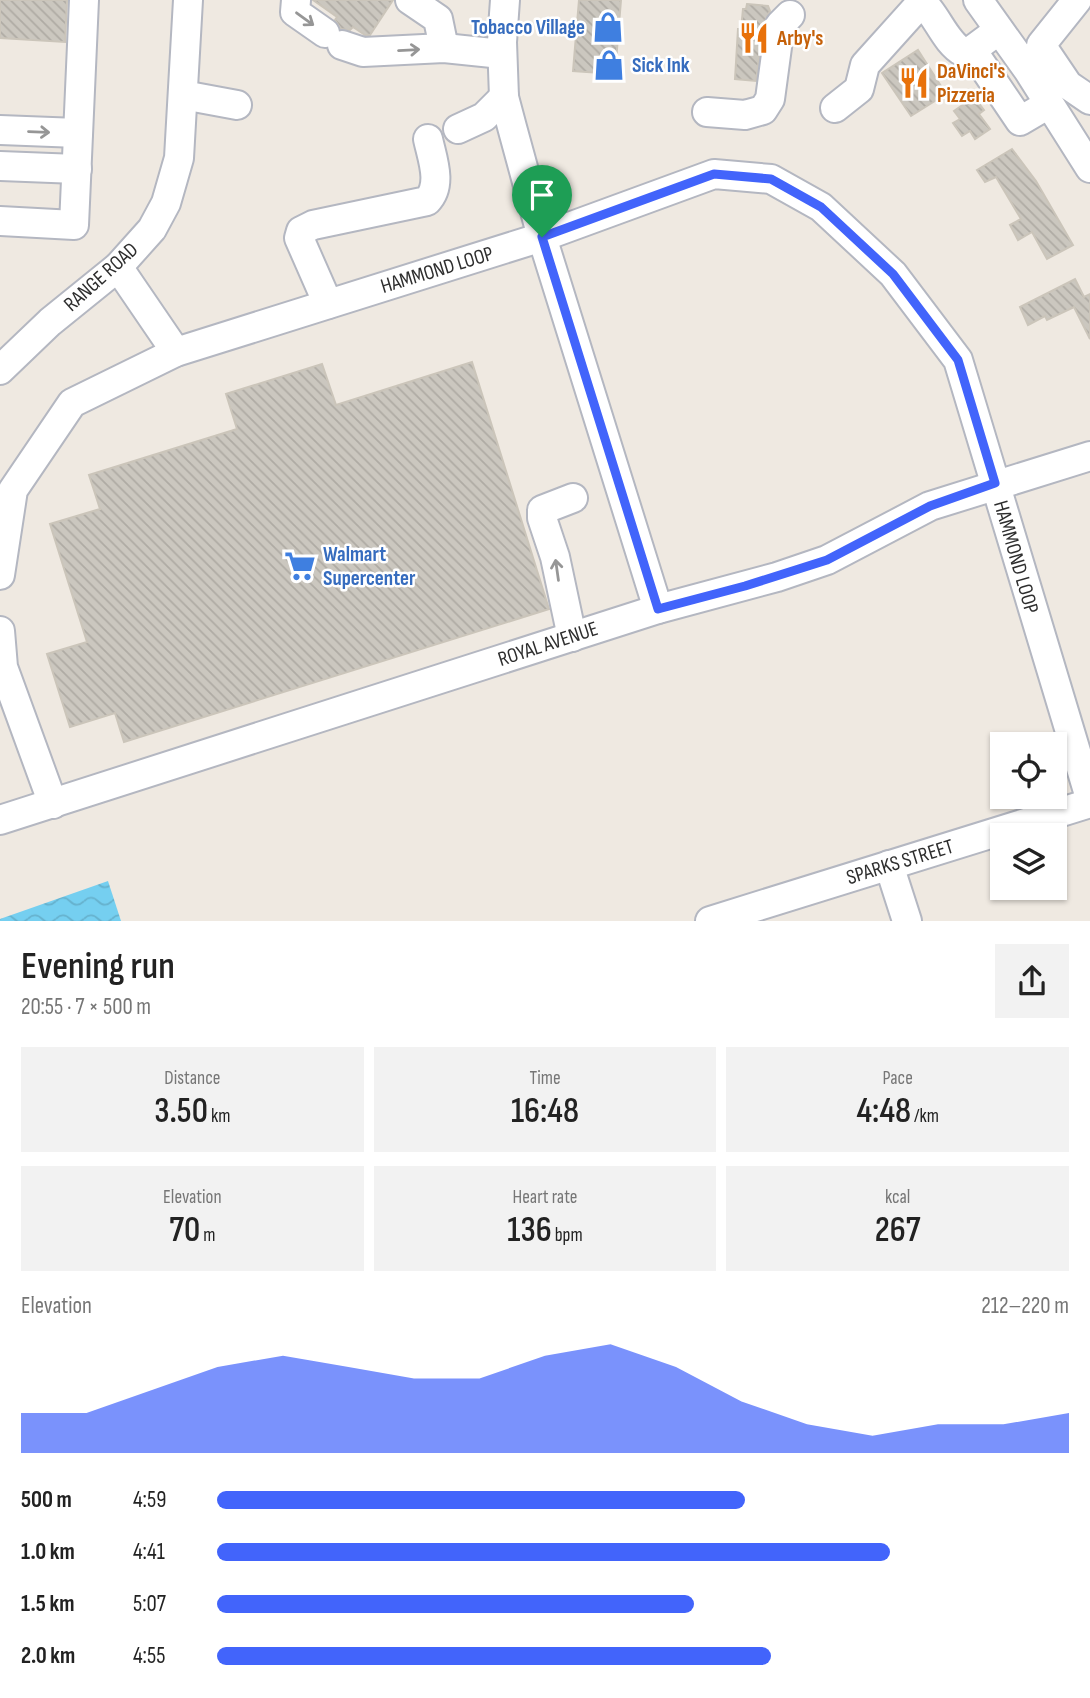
<!DOCTYPE html>
<html lang="en">
<head>
<meta charset="utf-8">
<style>
  :root { --surface:#fff; --page:#f2f2f2; --text:#222; --muted:#767676; --accent:#4264fb }
  body { margin:0; font-family:"Sofia Sans Condensed",sans-serif; background:var(--page); color:var(--text); height:100vh; display:flex; flex-direction:column; font-size:26px; white-space:nowrap }
  * { box-sizing:border-box; margin:0 }
  p { font-size:23px; color:var(--muted) }
  .icon { flex:none; width:38px; height:38px; fill:none; stroke:currentColor; stroke-width:2; stroke-linecap:round; stroke-linejoin:round }
  .map { position:relative; height:921px; overflow:hidden }
  .side { display:flex; flex-direction:column; background:var(--surface); flex:1 }
  .side>* { flex:none }
  .controls { position:absolute; left:990px; top:732px; display:grid; gap:14px }
  .controls a { display:grid; place-items:center; width:77px; height:77px; border-radius:0px; background:var(--surface); box-shadow:0 2px 5px #0004; font-size:35px }
  .pin { position:absolute; display:grid; place-items:center; width:60px; height:60px; color:#fff; margin:-72px -30px; border-radius:50% 50% 50% 0; rotate:-45deg; box-shadow:0 0 7px #0007 }
  .pin .icon { rotate:45deg }
  .round { display:grid; place-items:center; flex:none; width:74px; height:74px; border-radius:0px; background:var(--page) }
  .headline { display:flex; align-items:center; justify-content:space-between; height:119px; padding:0 21px }
  h1 { font-size:38px; font-weight:600; line-height:52px }
  .figures { display:grid; grid-template-columns:repeat(3,1fr); gap:10px; height:119px; padding:7px 21px }
  .figures div { display:grid; align-content:center; border-radius:0px; background:var(--page); text-align:center }
  .figures b { font-size:35px; font-weight:600 }
  .figures small { font-size:19px; font-weight:400 }
  .figures p { font-size:19px }
  .chart { height:196px; padding:14px 21px }
  .chart p { display:flex; justify-content:space-between }
  .chart svg { width:100%; height:126px; margin-top:7px; fill:var(--accent); opacity:.7 }
  ul { padding:0 21px; list-style:none; font-size:23px }
  li { display:grid; grid-template-columns:112px 84px 1fr; align-items:center; height:52px }
  li i { height:18px; border-radius:9px; background:var(--accent) }
  .map>svg:first-child { display:block }
</style>
</head>
<body>
<div class="map">
<svg width="1090" height="921" viewBox="0 0 1090 921">
  <defs>
    <pattern id="water-waves" width="16" height="10" patternUnits="userSpaceOnUse" patternTransform="scale(1.75)"><rect width="16" height="10" fill="#75cff0"/><path d="M0 5q4-4 8 0t8 0" fill="none" stroke="#66b2ce"/></pattern>
    <pattern id="building-back-hatch" width="6" height="6" patternUnits="userSpaceOnUse" patternTransform="scale(1.75)"><rect width="6" height="6" fill="#cbc7bf"/><path d="M-1 5l2 2M0 0l6 6M5-1l2 2" fill="none" stroke="#afaba4"/></pattern>
  </defs>
  <rect width="100%" height="100%" fill="#efe9e1"/>
  <polygon fill="url(#water-waves)" points="108,881 121,921 0,921 0,919"/>
  <g fill="url(#building-back-hatch)" stroke="#cbc5ba" stroke-width="2">
    <polygon points="0,0 67,0 65,42 0,38"/>
    <polygon points="313,0 393,0 370,35 365,35 353,27 350,30 341,29 335,20 337,17"/>
    <polygon points="579,0 621,0 615,74 573,71"/>
    <polygon points="747,4 768,6 770,11 764,23 756,81 735,79 738,29 741,29 743,9 746,9"/>
    <polygon points="918,50 946,94 911,116 882,73"/>
    <polygon points="974,97 984,110 979,114 990,129 975,139 970,131 962,136 953,123 960,119 954,111"/>
    <polygon points="1012,149 1036,181 1073,245 1047,259 1032,232 1018,240 1010,225 1021,219 996,177 985,182 977,170"/>
    <polygon points="1075,279 1084,297 1090,294 1090,339 1074,307 1047,320 1045,316 1028,325 1020,307"/>
    <polygon points="472,362 549,609 124,742 115,713 70,727 47,654 87,642 50,524 100,509 89,475 237,429 226,394 322,364 336,405"/>
  </g>
  <g fill="none" stroke-linecap="round" stroke-linejoin="round">
    <defs>
      <g id="minor">
        <polyline points="296,0 295,12 325,33"/>
        <polyline points="410,0 438,19 444,48"/>
        <polyline points="505,0 502,42 504,97 512,127 542,237 658,609"/>
        <polyline points="978,0 1028,70 1090,168"/>
        <polyline points="1077,0 1041,45 1068,85 1090,100"/>
        <polyline points="342,45 363,52 444,48 502,54"/>
        <polyline points="972,50 1020,121 1049,104"/>
        <polyline points="183,95 237,105"/>
        <path d="M835,108L859,89L865,65L919,5L924,4C938,18 946,43 963,52L972,50L999,30"/>
        <polyline points="707,112 745,115 763,110 770,99 780,25 790,15"/>
        <polyline points="458,129 484,117 504,97"/>
        <polyline points="0,130 78,133"/>
        <polyline points="0,166 77,169"/>
        <polyline points="0,221 74,225 84,0"/>
        <polyline points="118,267 176,352"/>
        <path d="M328,304L299,238L301,231L313,225L427,201C443,185 432,158 428,139"/>
        <polyline points="0,370 50,322 118,267 152,229 166,203 179,158 188,0"/>
        <polyline points="0,575 13,490 72,403 176,352 542,237 714,174 771,179 821,207 893,274 958,360 1090,798"/>
        <polyline points="0,631 3,667 53,804"/>
        <polyline points="572,637 555,557 542,518 542,510 573,498"/>
        <polyline points="0,820 658,609 777,577 827,560 930,506 1090,456"/>
        <polyline points="889,865 907,921"/>
        <polyline points="710,921 1090,803"/>
      </g>
    </defs>
    <use href="#minor" stroke="#b4b7c1" stroke-width="32"/>
    <use href="#minor" stroke="#fff" stroke-width="28"/>
  </g>
  <defs><path id="oneway-shaft" d="M-6 0H5M1.5-3L5.5 0L1.5 3" fill="none" stroke-width="1.6" stroke-linecap="round" stroke-linejoin="round" transform="scale(1.75)"/></defs>
  <g stroke="#969696">
    <use href="#oneway-shaft" transform="translate(305 19) rotate(36)"/>
    <use href="#oneway-shaft" transform="translate(409 50) rotate(-3)"/>
    <use href="#oneway-shaft" transform="translate(39 132) rotate(2)"/>
    <use href="#oneway-shaft" transform="translate(557 570) rotate(-98)"/>
  </g>
  <g fill="none" stroke-linecap="round" stroke-linejoin="round">
    <defs>
      <polygon id="route" points="714,174 771,179 821,207 893,274 958,360 995,483 930,506 827,560 745,586 658,609 542,237"/>
    </defs>
    <use href="#route" stroke="#fff" stroke-width="14"/>
    <use href="#route" stroke="#4264fb" stroke-width="9"/>
  </g>
  <defs>
    <symbol id="shop-bare" viewBox="-9 -9 18 18"><path d="M-5-2.5h2.3a2.7 3.5 0 0 1 5.4 0H5L5.5 6h-11ZM-1.5-2.5h3a1.5 2.3 0 0 0-3 0Z" fill="#3f7fe0" stroke="#fff" stroke-width="2.5" paint-order="stroke"/></symbol>
    <symbol id="restaurant-bare" viewBox="-9 -9 18 18"><path d="M-5-6h1v4h1v-4h1v4h1v-4h1v5L-1.5 .5V6h-2V.5L-5-1ZM5-6V6H3V1.5H1.5Q1.5-4 5-6Z" fill="#e8710a" stroke="#fff" stroke-width="2.5" paint-order="stroke"/></symbol>
    <symbol id="supermarket-bare" viewBox="-9 -9 18 18"><path d="M-6-5.5h2.5l.6 2H6L4.5 2H-2.5L-4.4-4H-6ZM-1.5 3.2a1.3 1.3 0 1 0 .1 0ZM3 3.2a1.3 1.3 0 1 0 .1 0Z" fill="#3f7fe0" stroke="#fff" stroke-width="2.5" paint-order="stroke"/></symbol>
  </defs>
  <g fill-rule="evenodd">
    <use href="#shop-bare" x="586" y="5" width="44" height="44"/>
    <use href="#restaurant-bare" x="732" y="16" width="44" height="44"/>
    <use href="#shop-bare" x="587" y="43" width="44" height="44"/>
    <use href="#restaurant-bare" x="892" y="61" width="44" height="44"/>
    <use href="#supermarket-bare" x="278" y="544" width="44" height="44"/>
  </g>
  <g text-anchor="middle" dominant-baseline="central" stroke-width="5" stroke-linejoin="round" paint-order="stroke">
    <g font-size="21" font-weight="bold" fill="#366cbe" stroke="#fff" text-anchor="start">
      <text x="585" y="27" text-anchor="end">Tobacco Village</text>
      <text x="632" y="65">Sick Ink</text>
      <text x="323" y="554">Walmart<tspan x="323" dy="24">Supercenter</tspan></text>
    </g>
    <g font-size="21" font-weight="bold" fill="#c56008" stroke="#fff" text-anchor="start">
      <text x="777" y="38">Arby's</text>
      <text x="937" y="71">DaVinci's<tspan x="937" dy="24">Pizzeria</tspan></text>
    </g>
    <g font-size="21" fill="#2e2e2e" stroke="#fff">
      <text transform="translate(437 270) rotate(-17)">HAMMOND LOOP</text>
      <text transform="translate(101 277) rotate(-42)">RANGE ROAD</text>
      <text transform="translate(1016 557) rotate(74)">HAMMOND LOOP</text>
      <text transform="translate(548 644) rotate(-18)">ROYAL AVENUE</text>
      <text transform="translate(900 862) rotate(-17)">SPARKS STREET</text>
    </g>
  </g>
</svg>
<div class="controls">
<a><svg class="icon" aria-label="locate" viewBox="0 0 24 24"><circle cx="12" cy="12" r="6"/><path d="M12 2v4M12 18v4M2 12h4M18 12h4"/></svg></a>
<a><svg class="icon" aria-label="layers" viewBox="0 0 24 24"><path d="M12 4l9 5-9 5-9-5zM3 14l9 5 9-5"/></svg></a>
</div>
<div class="pin" style="left:542px;top:237px;background:#1e9e55"><svg class="icon" aria-label="arrive" viewBox="0 0 24 24"><path d="M6 21V4h12l-3 4 3 4H6"/></svg></div>
</div>
<section class="side">
<div class="headline"><div><h1>Evening run</h1><p>20:55 · 7 × 500 m</p></div><a class="round"><svg class="icon" aria-label="share" viewBox="0 0 24 24"><path d="M12 15V3M7 8l5-5 5 5M5 13v7h14v-7"/></svg></a></div>
<div class="figures">
<div><p>Distance</p><b>3.50<small> km</small></b></div>
<div><p>Time</p><b>16:48</b></div>
<div><p>Pace</p><b>4:48<small> /km</small></b></div>
</div>
<div class="figures">
<div><p>Elevation</p><b>70<small> m</small></b></div>
<div><p>Heart rate</p><b>136<small> bpm</small></b></div>
<div><p>kcal</p><b>267</b></div>
</div>
<div class="chart"><p><span>Elevation</span>212–220 m</p>
<svg viewBox="0 0 160 44" preserveAspectRatio="none"><path d="M0 44V30L10 30L20 22L30 14L40 10L50 14L60 18L70 18L80 10L90 6L100 14L110 26L120 34L130 38L140 34L150 34L160 30V44z"/></svg>
</div>
<ul>
<li><b>500 m</b>4:59<i style="width:62%"></i></li>
<li><b>1.0 km</b>4:41<i style="width:79%"></i></li>
<li><b>1.5 km</b>5:07<i style="width:56%"></i></li>
<li><b>2.0 km</b>4:55<i style="width:65%"></i></li>
</ul>
</section>
</body>
</html>
